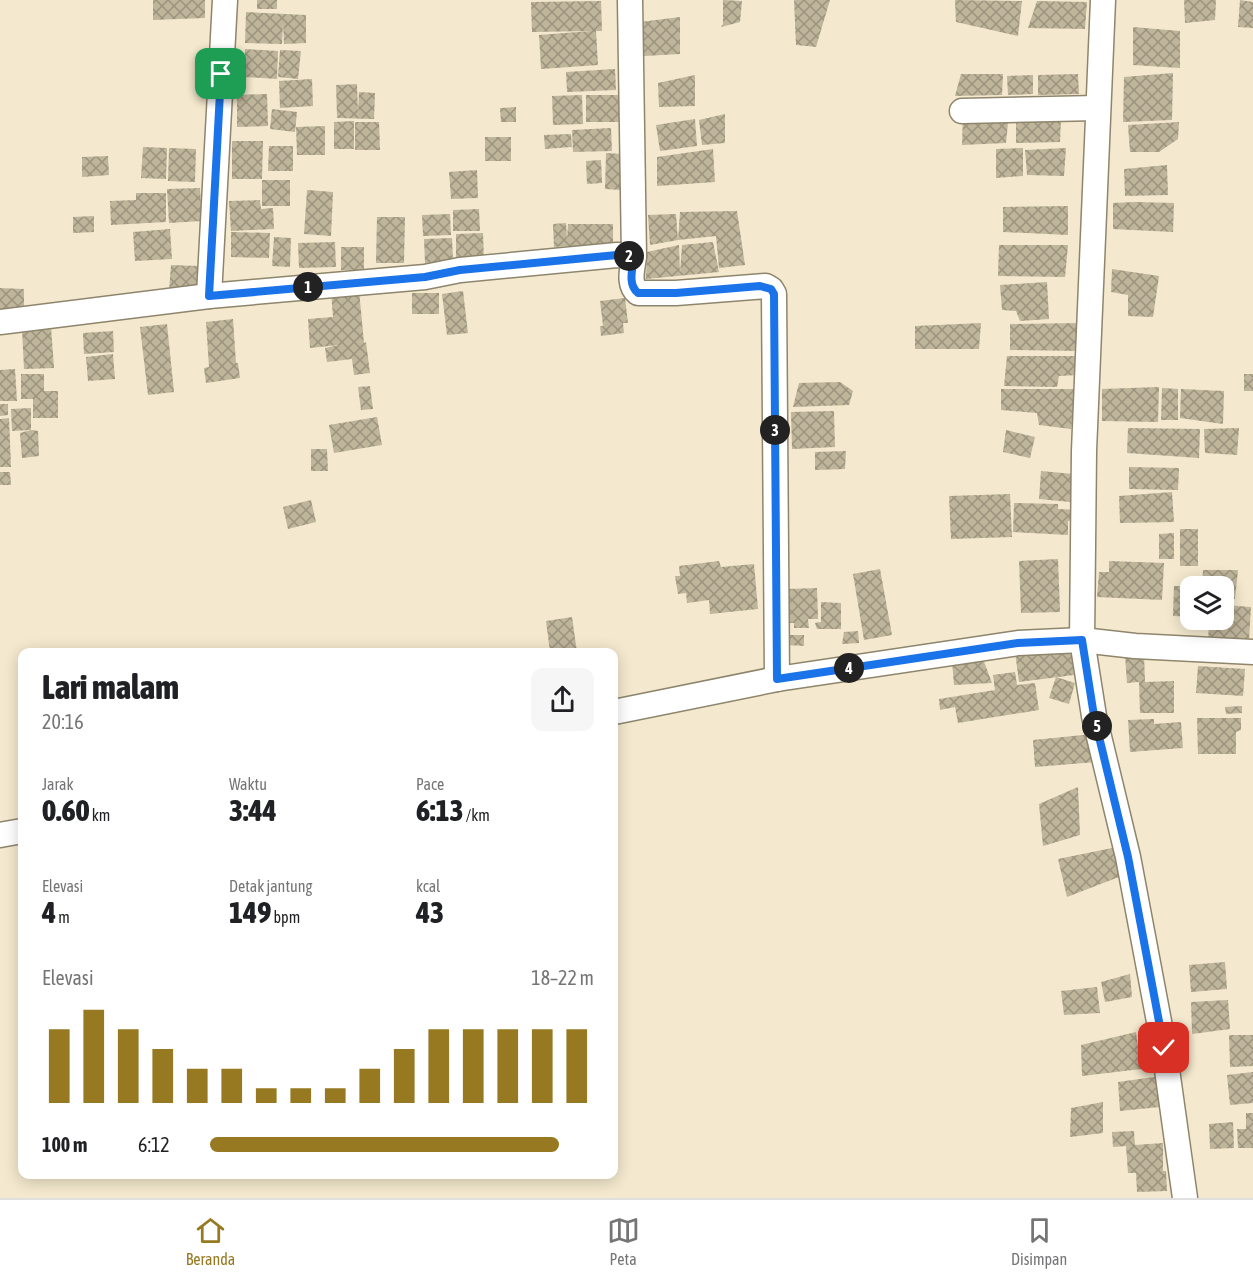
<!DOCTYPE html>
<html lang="id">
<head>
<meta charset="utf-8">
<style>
  :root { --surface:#fff; --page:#f6f6f6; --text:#202124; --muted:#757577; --line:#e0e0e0; --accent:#977922 }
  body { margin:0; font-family:"Asap Condensed",sans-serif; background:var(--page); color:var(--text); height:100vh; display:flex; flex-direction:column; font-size:22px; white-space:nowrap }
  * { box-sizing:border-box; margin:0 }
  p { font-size:20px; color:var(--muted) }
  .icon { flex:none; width:33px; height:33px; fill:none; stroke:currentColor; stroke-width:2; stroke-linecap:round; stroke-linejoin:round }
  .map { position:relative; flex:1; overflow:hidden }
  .details { position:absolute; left:18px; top:648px; width:600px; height:531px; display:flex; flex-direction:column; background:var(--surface); border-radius:12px; box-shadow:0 3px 15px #0003 }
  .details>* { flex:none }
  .tools { position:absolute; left:1180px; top:576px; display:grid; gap:12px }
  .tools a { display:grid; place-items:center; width:54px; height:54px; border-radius:12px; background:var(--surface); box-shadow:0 3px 15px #0003; font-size:30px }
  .pin { position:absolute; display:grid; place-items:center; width:51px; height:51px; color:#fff; margin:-26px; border-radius:12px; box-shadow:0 3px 9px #0006 }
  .km { position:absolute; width:30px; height:30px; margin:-15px; border-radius:50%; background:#222; color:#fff; font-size:16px; line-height:30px; text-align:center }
  .round { display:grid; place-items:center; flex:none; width:63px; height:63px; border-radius:12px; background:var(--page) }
  .summary { display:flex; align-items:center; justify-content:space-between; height:102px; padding:0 24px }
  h1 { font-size:33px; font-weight:800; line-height:45px }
  .metrics { display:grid; grid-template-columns:repeat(3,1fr); gap:9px; height:102px; padding:6px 24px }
  .metrics div { display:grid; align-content:center }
  .metrics b { font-size:30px; font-weight:800 }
  .metrics small { font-size:16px; font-weight:400 }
  .metrics p { font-size:16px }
  .chart { height:168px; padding:12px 24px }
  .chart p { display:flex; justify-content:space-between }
  .chart svg { width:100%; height:108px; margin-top:6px; stroke:var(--accent); stroke-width:6 }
  ul { padding:0 24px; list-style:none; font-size:20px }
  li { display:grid; grid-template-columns:96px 72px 1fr; align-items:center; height:45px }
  li i { height:15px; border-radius:8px; background:var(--accent) }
  .dock { display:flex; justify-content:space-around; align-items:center; height:84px; border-top:2px solid var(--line); background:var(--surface); font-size:16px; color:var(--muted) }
  .dock a { display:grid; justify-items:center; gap:3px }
  .dock .selected { color:var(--accent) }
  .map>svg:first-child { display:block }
</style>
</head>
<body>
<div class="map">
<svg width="1253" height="1198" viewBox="0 0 1253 1198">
  <defs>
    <pattern id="building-cross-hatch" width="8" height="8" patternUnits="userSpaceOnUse" patternTransform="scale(1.5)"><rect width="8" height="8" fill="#bfb59b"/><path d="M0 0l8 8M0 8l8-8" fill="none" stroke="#9c937e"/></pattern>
  </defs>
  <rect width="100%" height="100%" fill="#f4e9ce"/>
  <g fill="url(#building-cross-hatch)">
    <polygon points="153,0 205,0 205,18 153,20"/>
    <rect x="257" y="0" width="20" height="9"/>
    <polygon points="723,0 742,1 740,22 721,27 723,24"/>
    <polygon points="794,0 830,0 816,47 796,45"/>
    <polygon points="955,0 1022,1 1018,36 956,22"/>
    <polygon points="1184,0 1216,0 1215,20 1185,23"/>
    <polygon points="1240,0 1253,2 1253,28 1238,27"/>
    <polygon points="601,1 602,31 596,31 598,65 541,69 539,35 591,31 532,32 531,2"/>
    <polygon points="1037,1 1087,2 1085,29 1028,28"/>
    <polygon points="246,12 306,15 306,43 284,44 283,23 282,44 245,43"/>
    <polygon points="680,17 680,54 644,56 640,22"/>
    <polygon points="1133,27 1180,31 1180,68 1133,65"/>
    <polygon points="245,49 278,51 277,79 244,77"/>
    <polygon points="280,50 301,51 298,79 278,77"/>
    <polygon points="615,69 616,90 567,92 566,72"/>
    <polygon points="1173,73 1172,120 1123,122 1124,77"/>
    <polygon points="961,74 1003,74 1002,95 955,96"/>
    <polygon points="1078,74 1079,94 1038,95 1038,75"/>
    <polygon points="695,75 695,106 659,107 658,83"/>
    <polygon points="1033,75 1033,94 1008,95 1007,76"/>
    <polygon points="312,79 313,106 280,108 279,81"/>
    <polygon points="357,84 358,113 359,92 375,93 374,119 337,118 336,85"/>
    <polygon points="267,94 268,126 237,127 237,95"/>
    <polygon points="582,95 583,124 553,125 552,96"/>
    <rect x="586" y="95" width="36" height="27"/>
    <polygon points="516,107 516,122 501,122 500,108"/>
    <polygon points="272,109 297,112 295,132 270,129"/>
    <polygon points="1009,113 1006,143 962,145 963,114"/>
    <polygon points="725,114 725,143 702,145 699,120"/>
    <polygon points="695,119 697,146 660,151 656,125"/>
    <polygon points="1061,119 1060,142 1016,143 1016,120"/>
    <polygon points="354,121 354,149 334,149 334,122"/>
    <polygon points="355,122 379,122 380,150 355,150"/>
    <polygon points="1179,122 1178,139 1159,152 1130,152 1128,125"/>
    <polygon points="325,126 325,155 297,155 296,127"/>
    <polygon points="611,128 612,151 573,152 572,130"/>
    <polygon points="571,134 572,147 545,149 544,135"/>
    <rect x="485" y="137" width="26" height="24"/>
    <polygon points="232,141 263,141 262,179 232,179"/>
    <polygon points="269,146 293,146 293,171 268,171"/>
    <polygon points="143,147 167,148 166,179 141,178"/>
    <polygon points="169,148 196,149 195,182 168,181"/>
    <polygon points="1023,148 1023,176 996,178 996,149"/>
    <polygon points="1066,148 1064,176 1027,175 1025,150"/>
    <polygon points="713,149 715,182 657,186 657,157"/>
    <polygon points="606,153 622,154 621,190 605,189"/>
    <polygon points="108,156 109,175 82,177 82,157"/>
    <polygon points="601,160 602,183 587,184 586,161"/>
    <polygon points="1167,165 1168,195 1125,196 1124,169"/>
    <polygon points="477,170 478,198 451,199 449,172"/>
    <rect x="262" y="180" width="28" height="26"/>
    <polygon points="200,188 202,221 169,223 167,189"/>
    <polygon points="307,190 333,192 331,236 304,234"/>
    <polygon points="136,193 166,193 166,222 111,225 110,201 136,200"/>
    <polygon points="260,200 261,209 273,208 274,229 231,231 229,201"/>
    <polygon points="1135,202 1174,203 1173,232 1113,229 1113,203"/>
    <polygon points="1068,206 1068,235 1003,232 1003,207"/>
    <polygon points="479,209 480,231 453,231 453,210"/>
    <polygon points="737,211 745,265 719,268 716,236 678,240 680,212"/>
    <polygon points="450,214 451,235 423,236 422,215"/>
    <polygon points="676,214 678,240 650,245 648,215"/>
    <polygon points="94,216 94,232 73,233 73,217"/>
    <polygon points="377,217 405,217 404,263 376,263"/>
    <polygon points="566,223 567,239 568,224 613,224 613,249 568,250 568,246 554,247 553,224"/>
    <polygon points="170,229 172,259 135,261 133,232"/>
    <polygon points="231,232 270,233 269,258 231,257"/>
    <polygon points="483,233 484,261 456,262 456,234"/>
    <polygon points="274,237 291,238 290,267 272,266"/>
    <polygon points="452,238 453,261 425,263 424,239"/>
    <polygon points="335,242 336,267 299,268 298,243"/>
    <polygon points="713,242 719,272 646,279 647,252 679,245 680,273 682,245"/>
    <polygon points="999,245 1068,245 1065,277 998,276"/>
    <rect x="341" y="247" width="23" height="23"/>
    <polygon points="171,265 199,266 197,293 169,291"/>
    <polygon points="1112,269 1159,276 1153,317 1128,316 1128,295 1111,292"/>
    <polygon points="1047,282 1049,319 1020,321 1016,311 1002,310 1000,285"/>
    <polygon points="0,288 24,289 24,315 0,315"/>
    <polygon points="359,290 364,343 366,342 370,373 354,375 352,359 327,362 325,348 339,345 310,348 308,319 333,317 331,292"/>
    <polygon points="463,291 468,333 447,335 442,294"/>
    <rect x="412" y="293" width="27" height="21"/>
    <polygon points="625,298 628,323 623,323 624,333 601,336 600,326 603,326 600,301"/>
    <polygon points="233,319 236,363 238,363 240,378 206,383 204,368 209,367 206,322"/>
    <polygon points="981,323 979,349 915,349 915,326"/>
    <polygon points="1079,323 1078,351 1010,350 1010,324"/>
    <polygon points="167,324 174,392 148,395 140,327"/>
    <polygon points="51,327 54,368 24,369 22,329"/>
    <polygon points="113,331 114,352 84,354 83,333"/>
    <polygon points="113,354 115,379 88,381 86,357"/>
    <polygon points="1007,356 1079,356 1078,375 1059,376 1057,387 1004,386"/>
    <polygon points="15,369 17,401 0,401 0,370"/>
    <polygon points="21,374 44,374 44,391 58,391 58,418 33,418 33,399 21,399"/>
    <rect x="1244" y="374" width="9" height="17"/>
    <polygon points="840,382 853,391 849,405 793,407 799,383"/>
    <polygon points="370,386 373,409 361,410 358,387"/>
    <polygon points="1159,387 1158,422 1102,421 1102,389"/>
    <polygon points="1162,388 1178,389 1178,420 1161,420"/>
    <polygon points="1001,389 1077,389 1071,429 1039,425 1037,413 1001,410"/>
    <polygon points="1181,389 1224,391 1223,424 1180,418"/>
    <polygon points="0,404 8,404 8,415 0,416"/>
    <polygon points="31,408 31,430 12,431 11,409"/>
    <polygon points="834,411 835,447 792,449 791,412"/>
    <polygon points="377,417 382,445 334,453 329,425"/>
    <polygon points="9,418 11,467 0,467 0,419"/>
    <polygon points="1128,428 1200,429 1199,458 1127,453"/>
    <polygon points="1239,428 1237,455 1205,453 1204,429"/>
    <polygon points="31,430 38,431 39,456 22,458 20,433"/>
    <polygon points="1006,430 1035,437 1030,458 1003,452"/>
    <polygon points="311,449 327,449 328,471 311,471"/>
    <polygon points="846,451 845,469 815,470 815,452"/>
    <polygon points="1129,467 1179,468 1178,490 1129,489"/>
    <polygon points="1041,471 1073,474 1070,502 1039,499"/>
    <polygon points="0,472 10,472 11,485 0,485"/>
    <polygon points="1172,492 1174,522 1120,523 1119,496"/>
    <polygon points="1010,494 1012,537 951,539 949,496"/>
    <polygon points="311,500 316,522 288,529 283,507"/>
    <polygon points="1014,503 1058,504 1058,509 1079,510 1079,519 1068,521 1068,535 1013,532"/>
    <rect x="1180" y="529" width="18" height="37"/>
    <polygon points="1174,533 1174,559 1159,559 1159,534"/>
    <polygon points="1058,559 1060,612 1021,613 1019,561"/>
    <polygon points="719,561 721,567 754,564 758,609 710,614 709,600 687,603 686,593 678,594 675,576 680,576 679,566"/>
    <polygon points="1109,561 1164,563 1162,600 1097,597 1099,572 1109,572"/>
    <polygon points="880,569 892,635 864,640 853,574"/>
    <polygon points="1203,570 1238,570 1235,599 1224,598 1224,586 1202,586"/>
    <polygon points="1174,586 1191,586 1191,617 1173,616"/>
    <polygon points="817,588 818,619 808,619 809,628 794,628 794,623 787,623 786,589"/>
    <polygon points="821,602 841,603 841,629 817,629 815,623 821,622"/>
    <polygon points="1224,605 1251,607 1249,640 1208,637 1210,620 1224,620"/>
    <polygon points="572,617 577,652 550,652 546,621"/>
    <polygon points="858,631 859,643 842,644 844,632"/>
    <polygon points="787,635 804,635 804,646 787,645"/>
    <polygon points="1070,645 1074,675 1019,682 1015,652"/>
    <polygon points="1144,654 1145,682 1174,681 1174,713 1140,713 1139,682 1127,683 1125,655"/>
    <polygon points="983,659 992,683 954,685 952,661"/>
    <polygon points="1198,666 1245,669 1243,696 1196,693"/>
    <polygon points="1015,672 1017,685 1035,683 1039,710 958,723 955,707 940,710 939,699 995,690 993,675"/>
    <polygon points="1056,677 1075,683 1069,704 1049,698"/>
    <polygon points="1242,706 1242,713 1226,714 1225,707"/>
    <polygon points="1197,718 1241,718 1241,730 1236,732 1236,754 1198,754"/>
    <polygon points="1154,719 1154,724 1181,722 1183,748 1130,752 1128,720"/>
    <polygon points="1093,734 1096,762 1035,767 1033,740"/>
    <polygon points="1078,787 1080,835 1043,846 1039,804"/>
    <polygon points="1122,846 1124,875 1067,897 1058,859"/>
    <polygon points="1225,962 1227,989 1191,992 1189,965"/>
    <polygon points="1130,974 1132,997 1105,1002 1101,982"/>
    <polygon points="1097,987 1100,1013 1064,1015 1061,991"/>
    <polygon points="1228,1000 1230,1029 1192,1034 1191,1002"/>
    <polygon points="1136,1032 1141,1069 1082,1076 1081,1045"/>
    <polygon points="1229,1035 1253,1035 1253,1066 1230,1067"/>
    <polygon points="1253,1072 1253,1103 1230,1105 1227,1075"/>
    <polygon points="1161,1076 1160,1107 1120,1111 1118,1082"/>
    <polygon points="1103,1102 1103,1133 1070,1137 1071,1108"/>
    <polygon points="1246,1113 1253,1113 1253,1148 1238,1148 1237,1129 1246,1129"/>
    <polygon points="1233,1122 1234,1148 1210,1149 1209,1124"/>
    <polygon points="1134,1131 1135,1145 1163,1143 1163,1171 1166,1171 1167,1191 1137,1192 1136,1173 1128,1173 1126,1146 1113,1147 1112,1132"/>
  </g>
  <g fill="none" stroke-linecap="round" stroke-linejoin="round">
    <defs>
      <g id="street">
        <polyline points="1103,0 1084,451 1082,640 1094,716 1128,857 1164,1048 1185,1198"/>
        <polyline points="962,111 1097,108"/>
        <path d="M634,256C633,268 627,284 638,293H676L766,286L771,289L774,294L777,679"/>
        <polyline points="209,296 225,0"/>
        <polyline points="0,322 209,296 425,277 460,270 617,255 634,256 630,0"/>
        <polyline points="614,712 777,679 1018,643 1082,640 1135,646 1253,652"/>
        <polyline points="0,835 22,831"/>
      </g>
    </defs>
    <use href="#street" stroke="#8e856c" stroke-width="27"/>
    <use href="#street" stroke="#fff" stroke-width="24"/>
  </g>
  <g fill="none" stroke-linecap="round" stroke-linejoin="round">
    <defs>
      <path id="route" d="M221,74L209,296L425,277L460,270L617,255L634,256C633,268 627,284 638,293H676L760,286L771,289L774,294L777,679L1018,643L1082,640L1094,716L1128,857L1164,1048"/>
    </defs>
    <use href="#route" stroke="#fff" stroke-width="12"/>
    <use href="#route" stroke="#1a73e8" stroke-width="8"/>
  </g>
</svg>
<div class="tools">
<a><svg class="icon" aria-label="layers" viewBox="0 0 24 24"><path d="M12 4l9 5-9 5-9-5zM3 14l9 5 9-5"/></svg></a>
</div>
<div class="pin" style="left:221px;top:74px;background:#1e9e55"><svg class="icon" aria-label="arrive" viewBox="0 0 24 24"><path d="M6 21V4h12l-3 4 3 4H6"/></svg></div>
<div class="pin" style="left:1164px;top:1048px;background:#d93025"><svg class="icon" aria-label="check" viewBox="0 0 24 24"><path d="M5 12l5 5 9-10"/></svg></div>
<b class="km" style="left:308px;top:287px">1</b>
<b class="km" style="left:629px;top:256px">2</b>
<b class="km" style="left:775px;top:430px">3</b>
<b class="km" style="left:849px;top:668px">4</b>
<b class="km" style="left:1097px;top:726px">5</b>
<section class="details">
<div class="summary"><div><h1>Lari malam</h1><p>20:16</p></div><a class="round"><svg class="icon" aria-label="share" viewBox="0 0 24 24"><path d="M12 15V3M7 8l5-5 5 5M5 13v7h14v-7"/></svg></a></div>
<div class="metrics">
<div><p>Jarak</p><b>0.60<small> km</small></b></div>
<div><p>Waktu</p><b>3:44</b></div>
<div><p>Pace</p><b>6:13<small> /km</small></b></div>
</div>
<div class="metrics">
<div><p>Elevasi</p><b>4<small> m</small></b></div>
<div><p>Detak jantung</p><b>149<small> bpm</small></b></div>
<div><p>kcal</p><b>43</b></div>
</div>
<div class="chart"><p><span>Elevasi</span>18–22 m</p>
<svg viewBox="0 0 160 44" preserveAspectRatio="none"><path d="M5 44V14M15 44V6M25 44V14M35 44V22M45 44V30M55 44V30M65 44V38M75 44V38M85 44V38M95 44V30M105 44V22M115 44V14M125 44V14M135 44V14M145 44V14M155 44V14"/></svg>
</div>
<ul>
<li><b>100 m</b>6:12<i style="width:91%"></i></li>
</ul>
</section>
</div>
<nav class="dock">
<a class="selected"><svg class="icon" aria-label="home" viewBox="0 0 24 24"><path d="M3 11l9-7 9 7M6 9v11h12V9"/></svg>Beranda</a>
<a><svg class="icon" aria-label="map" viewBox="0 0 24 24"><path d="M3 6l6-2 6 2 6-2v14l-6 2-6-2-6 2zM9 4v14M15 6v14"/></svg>Peta</a>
<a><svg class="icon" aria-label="saved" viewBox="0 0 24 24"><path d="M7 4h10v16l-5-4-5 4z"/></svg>Disimpan</a>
</nav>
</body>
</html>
